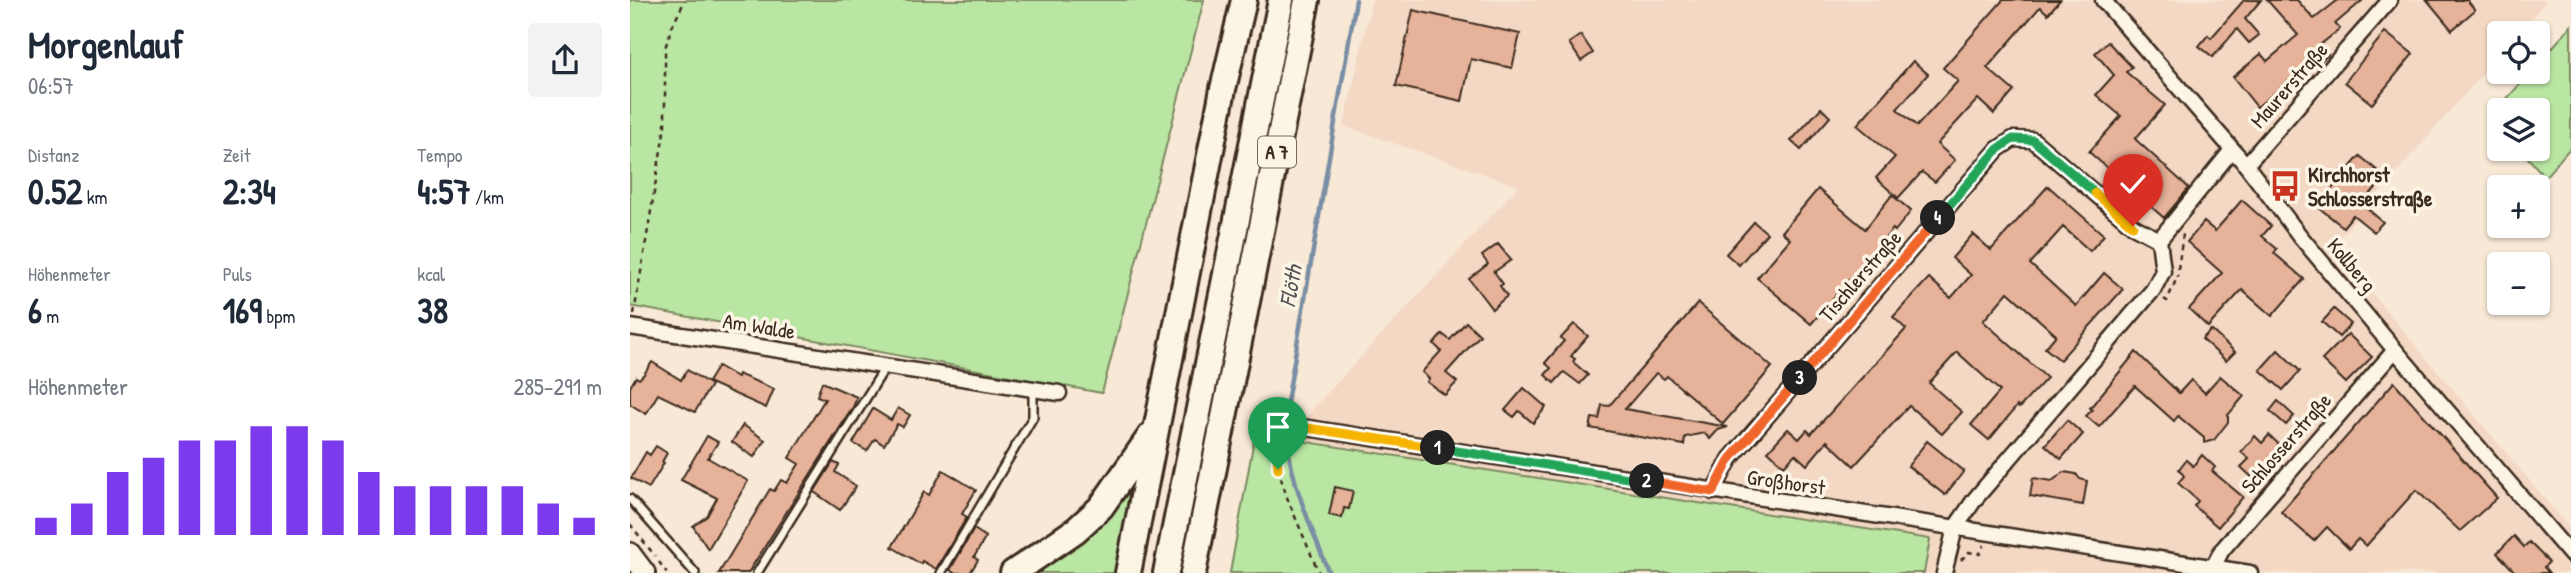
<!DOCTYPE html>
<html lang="de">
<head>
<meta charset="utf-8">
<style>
  :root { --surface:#fff; --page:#f2f2f3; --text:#1f2937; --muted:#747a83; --accent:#7c3aed }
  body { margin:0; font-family:"Patrick Hand",sans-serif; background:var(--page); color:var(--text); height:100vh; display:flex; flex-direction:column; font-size:26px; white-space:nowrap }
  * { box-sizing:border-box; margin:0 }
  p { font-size:23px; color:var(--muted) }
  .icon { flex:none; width:38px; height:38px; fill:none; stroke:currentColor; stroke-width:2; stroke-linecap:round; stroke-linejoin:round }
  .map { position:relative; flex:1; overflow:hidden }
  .drawer { display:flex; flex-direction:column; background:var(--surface); width:630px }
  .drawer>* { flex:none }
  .buttons { position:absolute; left:1857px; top:21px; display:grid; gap:14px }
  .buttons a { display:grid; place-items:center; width:63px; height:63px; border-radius:7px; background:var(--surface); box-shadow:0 2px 5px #0004; font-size:35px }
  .pin { position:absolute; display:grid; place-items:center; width:60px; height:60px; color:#fff; margin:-72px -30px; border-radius:50% 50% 50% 0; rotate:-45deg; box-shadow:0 0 7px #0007 }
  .pin .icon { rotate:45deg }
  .km { position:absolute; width:35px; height:35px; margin:-18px; border-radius:50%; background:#222; color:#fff; font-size:19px; line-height:35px; text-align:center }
  .round { display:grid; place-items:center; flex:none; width:74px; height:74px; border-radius:7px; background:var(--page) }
  .overview { display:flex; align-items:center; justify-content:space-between; height:119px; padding:0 28px }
  h1 { font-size:38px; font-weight:700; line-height:52px }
  .metrics { display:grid; grid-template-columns:repeat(3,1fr); gap:10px; height:119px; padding:7px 28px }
  .metrics div { display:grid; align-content:center }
  .metrics b { font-size:35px; font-weight:700 }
  .metrics small { font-size:19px; font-weight:400 }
  .metrics p { font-size:19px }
  .chart { height:196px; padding:14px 28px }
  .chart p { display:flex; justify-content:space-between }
  .chart svg { width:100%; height:126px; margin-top:7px; stroke:var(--accent); stroke-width:6 }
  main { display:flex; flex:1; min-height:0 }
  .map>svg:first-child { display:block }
</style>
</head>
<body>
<main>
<section class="drawer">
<div class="overview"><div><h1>Morgenlauf</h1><p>06:57</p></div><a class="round"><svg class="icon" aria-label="share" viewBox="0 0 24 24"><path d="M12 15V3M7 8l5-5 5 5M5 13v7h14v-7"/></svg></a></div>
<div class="metrics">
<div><p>Distanz</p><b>0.52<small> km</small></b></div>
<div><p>Zeit</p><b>2:34</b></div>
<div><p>Tempo</p><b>4:57<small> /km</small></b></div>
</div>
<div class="metrics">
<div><p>Höhenmeter</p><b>6<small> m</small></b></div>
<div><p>Puls</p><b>169<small> bpm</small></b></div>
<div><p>kcal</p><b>38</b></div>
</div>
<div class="chart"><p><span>Höhenmeter</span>285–291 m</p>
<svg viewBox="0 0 160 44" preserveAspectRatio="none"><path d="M5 44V38M15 44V33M25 44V22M35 44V17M45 44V11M55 44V11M65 44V6M75 44V6M85 44V11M95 44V22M105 44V27M115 44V27M125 44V27M135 44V27M145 44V33M155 44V38"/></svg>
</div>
</section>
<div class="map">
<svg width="1941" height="573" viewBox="0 0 1941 573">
  <rect width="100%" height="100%" fill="#f8e8d6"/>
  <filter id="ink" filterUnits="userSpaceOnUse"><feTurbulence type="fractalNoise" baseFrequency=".0143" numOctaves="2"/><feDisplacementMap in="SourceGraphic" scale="14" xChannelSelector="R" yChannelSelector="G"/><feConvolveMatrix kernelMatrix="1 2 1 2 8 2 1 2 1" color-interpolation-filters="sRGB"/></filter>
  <g filter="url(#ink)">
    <polygon fill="#f3d8c4" points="742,0 1917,0 1888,33 1869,33 1869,55 1702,246 1941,530 1941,573 1294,573 1300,539 656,438 889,186 714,126"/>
    <g fill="#bae6a3" stroke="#7a8860" stroke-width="2">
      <polygon points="0,0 574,0 472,393 0,306"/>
      <polygon points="1941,26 1941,147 1915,177 1890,149 1908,149 1908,110 1869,110 1869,125 1861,116 1901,72 1908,72 1908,64"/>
      <polygon points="625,434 1300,539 1294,573 600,573"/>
      <polygon points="507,469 488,573 396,573"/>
    </g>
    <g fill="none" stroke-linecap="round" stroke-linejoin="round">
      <path stroke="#798ea4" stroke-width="4.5" d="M699,573C679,522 655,470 655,414L726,0"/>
    </g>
    <g fill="#e6b299" stroke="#3b2a1e" stroke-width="2">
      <polygon points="1373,0 1430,0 1418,14 1410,7 1357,68 1384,91 1364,114 1348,99 1307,144 1325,160 1305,182 1292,172 1268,198 1246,178 1265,157 1227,125 1283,61 1298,74 1267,109 1287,126 1328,81 1313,68"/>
      <polygon points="1614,0 1631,0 1615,19 1629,35 1619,43 1607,29 1583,57 1569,46 1578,35 1581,38"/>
      <polygon points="1637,0 1667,0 1684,19 1708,0 1733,0 1705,24 1710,29 1690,45 1698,55 1675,75 1671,71 1627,107 1603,77 1631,54 1637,61 1668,35"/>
      <polygon points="1797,0 1837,0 1845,10 1822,30"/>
      <polygon points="783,10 890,34 882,68 841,59 832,101 766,86"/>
      <polygon points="1755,32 1783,54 1742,104 1715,82"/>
      <polygon points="951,35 963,53 951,61 939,43"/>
      <polygon points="1478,42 1502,67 1496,72 1535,105 1505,139 1559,188 1534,218 1459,152 1491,116 1466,95 1484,75 1465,53"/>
      <polygon points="1191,108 1200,117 1171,150 1161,141"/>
      <polygon points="1730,156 1755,177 1732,204 1753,222 1744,232 1723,215 1713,227 1687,206 1707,183 1702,180 1711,170 1715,173"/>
      <polygon points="1418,186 1474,235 1460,251 1433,227 1400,264 1446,306 1474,273 1493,289 1430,360 1415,348 1426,335 1378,292 1353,321 1417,378 1389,408 1387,406 1359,440 1341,425 1370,391 1327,352 1299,383 1332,412 1312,434 1279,406 1224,466 1197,441 1177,465 1165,454 1154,466 1138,451 1158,429 1169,439 1177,430 1181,434 1276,329 1263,317 1299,278 1321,298 1341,275 1322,258 1343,234 1361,250"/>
      <polygon points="1188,189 1235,229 1262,195 1281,211 1265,231 1263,229 1181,324 1127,278 1160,239 1152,232"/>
      <polygon points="1612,200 1641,226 1632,236 1647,249 1644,253 1674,279 1642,316 1612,290 1578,327 1559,309 1592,273 1557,242 1574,222 1585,231"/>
      <polygon points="1124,222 1137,233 1109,265 1096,254"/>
      <polygon points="868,244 881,260 864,272 863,270 873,284 870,286 877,296 862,309 839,279 858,264 852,256"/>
      <polygon points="1068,303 1142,367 1093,424 1037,376 1034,379 1026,373 995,409 1098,427 1088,430 1080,439 1074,433 1055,437 1054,445 960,428 962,418 969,419 972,405 979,406"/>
      <polygon points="1704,309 1721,324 1709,337 1692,322"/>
      <polygon points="836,322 850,335 816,373 827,382 815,395 797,382 799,379 792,372 811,351 804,344 812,334 820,340"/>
      <polygon points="944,324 958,336 941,356 945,359 943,362 958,375 950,384 934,372 924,383 915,375 921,368 915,363 934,341 931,338"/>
      <polygon points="1581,330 1605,352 1596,361 1572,339"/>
      <polygon points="1718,334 1742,357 1716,383 1692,360"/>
      <polygon points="1648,350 1670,371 1653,390 1630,370"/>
      <polygon points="1506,352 1549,393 1561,380 1575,393 1590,376 1614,396 1598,415 1598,422 1584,440 1574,443 1574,438 1548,416 1544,421 1505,386 1469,427 1456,416 1462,410 1460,408"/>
      <polygon points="22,362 51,380 57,370 81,385 65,412 28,394 16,414 0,404 0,387 6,377 9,379 14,374"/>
      <polygon points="88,366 107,377 108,374 144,389 136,408 78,382"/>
      <polygon points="192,382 227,397 223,407 118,573 89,573 140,489 144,491 151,480 157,483 169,464 159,458 195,399 187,396"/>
      <polygon points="1764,382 1867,498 1830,531 1786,490 1736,546 1728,539 1719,549 1697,527 1684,541 1651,512"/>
      <polygon points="894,388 916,407 903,423 889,411 884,417 875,410"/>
      <polygon points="1648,401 1664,416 1656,425 1640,411"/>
      <polygon points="268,408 280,415 273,427 267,424 254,445 245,439 237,451 223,443 243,409 261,420"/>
      <polygon points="1437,420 1453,434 1431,459 1415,445"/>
      <polygon points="113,425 135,440 124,457 102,442"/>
      <polygon points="1639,435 1655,450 1627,482 1611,467 1619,459 1611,452 1625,436 1632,443"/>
      <polygon points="77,436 88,442 78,458 118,481 78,549 63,526 77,516 87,498 51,480"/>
      <polygon points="1297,441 1334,471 1315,495 1278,466"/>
      <polygon points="26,446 37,453 32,462 34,463 19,488 1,478 16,452 20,455"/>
      <polygon points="1572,455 1585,467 1582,471 1613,497 1588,527 1564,506 1568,501 1548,483 1554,476 1549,469 1556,460 1563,466"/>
      <polygon points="203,462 209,465 205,472 226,486 210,510 184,492"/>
      <polygon points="313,470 346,490 332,514 337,517 306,569 292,561 291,564 262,547 294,492 299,495"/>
      <polygon points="1434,472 1446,474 1450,479 1457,481 1453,505 1400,496 1403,478 1422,481"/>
      <polygon points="705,487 723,491 719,509 714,508 712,518 699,515"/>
      <polygon points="344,529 356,537 344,557 348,560 340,573 324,573 320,570"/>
      <polygon points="1884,536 1894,547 1899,542 1919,562 1914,567 1919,573 1886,573 1867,553"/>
    </g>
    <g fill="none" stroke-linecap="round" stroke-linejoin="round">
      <defs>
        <g id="service">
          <polyline points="0,499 65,573"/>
          <polyline points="127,573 251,374 251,366"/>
          <polyline points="311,573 403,417 403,389"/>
        </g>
        <g id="minor">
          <polyline points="1473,0 1616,165 1670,236 1765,350 1941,555"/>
          <polyline points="1616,165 1760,0"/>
          <polyline points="0,327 429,393"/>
          <polyline points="645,423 1620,573"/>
          <polyline points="1083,492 1100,459 1368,149 1383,139 1403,140 1503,226 1529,240"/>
          <polyline points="1583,567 1592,550 1765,350"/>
          <polyline points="1314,573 1325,528 1345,499 1523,290 1533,271 1529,240 1602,150"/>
        </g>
        <polyline id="secondary" points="0,553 15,573"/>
        <g id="motorway">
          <polyline points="383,573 446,530 471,507 521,435"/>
          <polyline points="498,573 593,89 614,0"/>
          <polyline points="536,573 651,0"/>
          <polyline points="563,573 677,0"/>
        </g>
      </defs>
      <use href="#service" stroke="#3b2a1e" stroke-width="12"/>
      <use href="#minor" stroke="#3b2a1e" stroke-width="19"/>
      <use href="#secondary" stroke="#3b2a1e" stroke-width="24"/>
      <use href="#motorway" stroke="#3b2a1e" stroke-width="30"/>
      <g stroke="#3b2a1e" stroke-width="2.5" stroke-dasharray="5 5" stroke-linecap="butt">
        <polyline points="1548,269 1553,234"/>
        <polyline points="1534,299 1537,301 1548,275"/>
        <polyline points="4,314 35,126 35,48 42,27 55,0"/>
        <polyline points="646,438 648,469 658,500 689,573"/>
        <polyline points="0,524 25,556"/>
        <polyline points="1331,560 1339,552 1350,554 1354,545"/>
        <polyline points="29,562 37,573"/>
      </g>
      <use href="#service" stroke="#fcf5e5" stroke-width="7"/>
      <use href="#minor" stroke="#fcf5e5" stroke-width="14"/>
      <use href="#secondary" stroke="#fcf5e5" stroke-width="19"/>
      <use href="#motorway" stroke="#fcf5e5" stroke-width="24"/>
    </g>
  </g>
  <g fill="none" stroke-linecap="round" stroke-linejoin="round" filter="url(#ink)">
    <defs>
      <polyline id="split-1" points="648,469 645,423 808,448"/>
      <polyline id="split-2" points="808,448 1017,481"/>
      <polyline id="split-3" points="1017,481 1083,492 1100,459 1170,378"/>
      <polyline id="split-4" points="1170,378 1308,218"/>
      <polyline id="split-5" points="1308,218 1368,149 1383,139 1403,140 1465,193"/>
      <polyline id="split-6" points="1465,193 1503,226"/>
    </defs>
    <use href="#split-1" stroke="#fff" stroke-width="14"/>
    <use href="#split-2" stroke="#fff" stroke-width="14"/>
    <use href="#split-3" stroke="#fff" stroke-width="14"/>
    <use href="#split-4" stroke="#fff" stroke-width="14"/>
    <use href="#split-5" stroke="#fff" stroke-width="14"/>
    <use href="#split-6" stroke="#fff" stroke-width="14"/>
    <use href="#split-1" stroke="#f5b400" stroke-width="9"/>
    <use href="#split-2" stroke="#22a559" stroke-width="9"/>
    <use href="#split-3" stroke="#f0652b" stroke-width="9"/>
    <use href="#split-4" stroke="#f0652b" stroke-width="9"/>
    <use href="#split-5" stroke="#22a559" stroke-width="9"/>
    <use href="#split-6" stroke="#f5b400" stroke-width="9"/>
  </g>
  <defs>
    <symbol id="bus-bare" viewBox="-9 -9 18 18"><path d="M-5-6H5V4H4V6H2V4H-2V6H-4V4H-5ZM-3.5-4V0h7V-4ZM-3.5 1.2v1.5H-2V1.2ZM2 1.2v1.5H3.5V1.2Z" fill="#c8321e" stroke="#fcf5e5" stroke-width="2.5" paint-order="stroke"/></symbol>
  </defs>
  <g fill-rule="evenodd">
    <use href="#bus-bare" x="1633" y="164" width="44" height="44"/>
  </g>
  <g text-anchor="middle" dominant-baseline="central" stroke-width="7" stroke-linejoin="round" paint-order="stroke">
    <rect fill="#fcf5e5" stroke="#75675a" stroke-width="2" x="628" y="136.5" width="38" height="31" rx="5"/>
    <g font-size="19" font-weight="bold" fill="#3b2a1e">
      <text x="647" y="152">A 7</text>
    </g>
    <g font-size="21" fill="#3b2a1e" stroke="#fcf5e5">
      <text transform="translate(1659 85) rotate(-49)">Maurerstraße</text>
      <text transform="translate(1722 265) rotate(50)">Kollberg</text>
      <text transform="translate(1230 276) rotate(-49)">Tischlerstraße</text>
      <text transform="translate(129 326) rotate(9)">Am Walde</text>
      <text transform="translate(1656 443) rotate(-49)">Schlosserstraße</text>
      <text transform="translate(1156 482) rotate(8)">Großhorst</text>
    </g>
    <g font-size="21" font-weight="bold" fill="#3b2a1e" stroke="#fcf5e5" text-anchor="start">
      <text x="1678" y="174">Kirchhorst<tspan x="1678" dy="24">Schlosserstraße</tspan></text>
    </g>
    <g font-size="23" font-style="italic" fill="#555456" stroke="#fcf5e5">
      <text transform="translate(660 286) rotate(-80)">Flöth</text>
    </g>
  </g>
</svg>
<div class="buttons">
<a><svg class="icon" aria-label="locate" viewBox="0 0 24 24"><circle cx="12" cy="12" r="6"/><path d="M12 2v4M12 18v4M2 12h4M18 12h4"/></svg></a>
<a><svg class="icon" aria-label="layers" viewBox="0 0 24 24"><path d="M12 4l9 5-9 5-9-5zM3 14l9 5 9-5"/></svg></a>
<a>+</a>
<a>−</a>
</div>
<div class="pin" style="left:648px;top:469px;background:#1e9e55"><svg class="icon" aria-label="arrive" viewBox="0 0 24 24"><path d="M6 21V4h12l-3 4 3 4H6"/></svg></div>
<div class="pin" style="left:1503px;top:226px;background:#d93025"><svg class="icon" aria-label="check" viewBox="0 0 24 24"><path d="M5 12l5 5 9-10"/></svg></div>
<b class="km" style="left:808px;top:448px">1</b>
<b class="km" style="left:1017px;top:481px">2</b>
<b class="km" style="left:1170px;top:378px">3</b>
<b class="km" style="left:1308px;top:218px">4</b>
</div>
</main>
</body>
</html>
